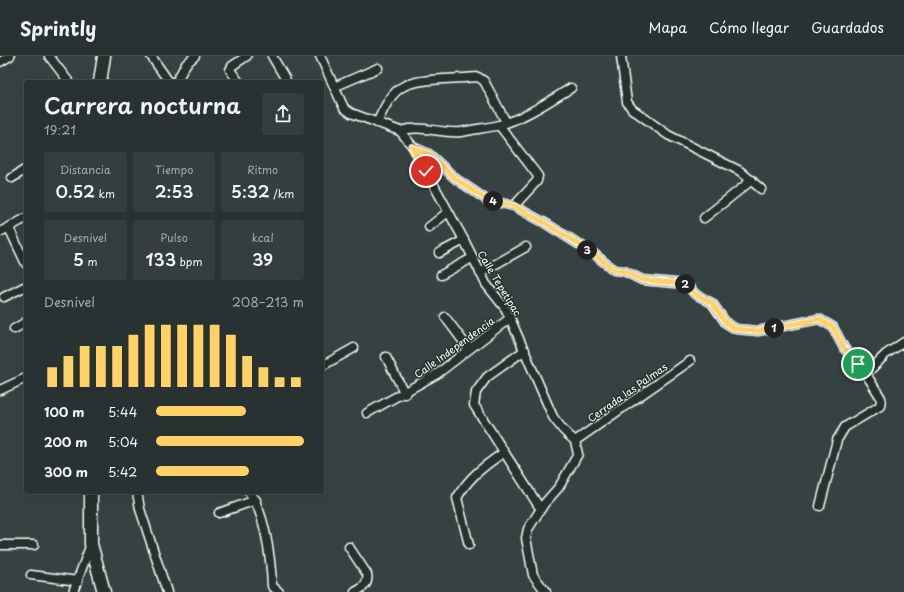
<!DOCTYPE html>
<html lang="es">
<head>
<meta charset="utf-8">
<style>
  :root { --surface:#283232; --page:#343e3e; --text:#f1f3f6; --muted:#a5aaac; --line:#444d4d; --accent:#ffd166 }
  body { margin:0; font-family:"Playpen Sans",sans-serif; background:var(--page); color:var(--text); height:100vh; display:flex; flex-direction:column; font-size:15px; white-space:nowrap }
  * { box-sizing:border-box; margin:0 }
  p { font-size:13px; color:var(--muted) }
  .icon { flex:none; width:22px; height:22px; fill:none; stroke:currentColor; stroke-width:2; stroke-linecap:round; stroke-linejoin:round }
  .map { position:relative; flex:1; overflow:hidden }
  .sheet { position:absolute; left:24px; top:24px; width:300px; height:414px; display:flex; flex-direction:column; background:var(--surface); border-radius:4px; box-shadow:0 4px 16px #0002,0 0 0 1px var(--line) }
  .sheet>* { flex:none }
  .pin { position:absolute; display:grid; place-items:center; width:34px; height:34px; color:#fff; margin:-17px; border:2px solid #fff; border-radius:50%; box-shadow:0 1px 4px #0007 }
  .km { position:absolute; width:20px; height:20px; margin:-10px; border-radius:50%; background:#222; color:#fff; font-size:11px; line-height:20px; text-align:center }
  .round { display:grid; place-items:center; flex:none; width:42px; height:42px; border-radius:4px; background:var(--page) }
  .overview { display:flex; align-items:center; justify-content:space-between; height:68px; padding:0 20px }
  h1 { font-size:22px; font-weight:600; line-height:30px }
  .stats { display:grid; grid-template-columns:repeat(3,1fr); gap:6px; height:68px; padding:4px 20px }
  .stats div { display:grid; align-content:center; border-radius:4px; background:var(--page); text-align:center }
  .stats b { font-size:17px; font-weight:600 }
  .stats small { font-size:11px; font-weight:400 }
  .stats p { font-size:11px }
  .chart { height:112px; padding:8px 20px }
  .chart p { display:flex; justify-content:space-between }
  .chart svg { width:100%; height:72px; margin-top:4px; stroke:var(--accent); stroke-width:6 }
  ul { padding:0 20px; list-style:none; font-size:13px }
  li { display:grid; grid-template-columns:64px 48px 1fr; align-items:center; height:30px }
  li i { height:10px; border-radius:5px; background:var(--accent) }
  header { display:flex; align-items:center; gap:24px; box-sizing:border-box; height:56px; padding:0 20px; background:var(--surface); border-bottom:1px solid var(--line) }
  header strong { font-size:19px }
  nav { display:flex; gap:22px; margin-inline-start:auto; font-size:14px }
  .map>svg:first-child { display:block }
</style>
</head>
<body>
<header>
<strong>Sprintly</strong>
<nav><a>Mapa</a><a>Cómo llegar</a><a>Guardados</a></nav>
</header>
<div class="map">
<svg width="904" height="536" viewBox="0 0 904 536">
  <rect width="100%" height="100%" fill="#364242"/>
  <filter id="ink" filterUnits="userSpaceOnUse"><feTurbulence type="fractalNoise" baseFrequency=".025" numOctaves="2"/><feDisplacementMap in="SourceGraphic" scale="8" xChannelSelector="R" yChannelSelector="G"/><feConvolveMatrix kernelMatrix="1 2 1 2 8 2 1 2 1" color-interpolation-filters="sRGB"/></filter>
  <g filter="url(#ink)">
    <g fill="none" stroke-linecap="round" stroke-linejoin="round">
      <defs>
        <g id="street">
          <polyline points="49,0 69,26"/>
          <polyline points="151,0 169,26"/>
          <polyline points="272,0 286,24"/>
          <polyline points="320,0 344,52 351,57 400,75 413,91 464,184 486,228 505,252 510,262 553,361 563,374 575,385 578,398 559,431 544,448 528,473 526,482 533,519 546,536"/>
          <polyline points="621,0 627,46 632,53 668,79 740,115 761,133"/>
          <polyline points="0,6 10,0"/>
          <polyline points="176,26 186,8 195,0"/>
          <polyline points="239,26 230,14 232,10 247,0"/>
          <polyline points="334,31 378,12"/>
          <path d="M377,67C383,54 391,36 404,30C420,22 458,23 478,21L484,25L506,66"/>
          <polyline points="499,69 538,120 537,125 514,150"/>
          <path d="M400,75C421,68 439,78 461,76C470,74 492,71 500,69C526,61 548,46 571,32"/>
          <polyline points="413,91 429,98 456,123 487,144 514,150 545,167 593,197 614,214 624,215 642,224 686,228 695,238 712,247 726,267 736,273 758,275 819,263 833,271 844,292 866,318 881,342 880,350 845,371 837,384 820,450"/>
          <polyline points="12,122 26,113"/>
          <polyline points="704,162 752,124"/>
          <polyline points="429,171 448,156"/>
          <polyline points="9,172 26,208"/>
          <polyline points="0,176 26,162"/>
          <polyline points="439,197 464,184"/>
          <polyline points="480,217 526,191"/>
          <polyline points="441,219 472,202"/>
          <polyline points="4,241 26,230"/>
          <polyline points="445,261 469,293"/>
          <polyline points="14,273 26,266"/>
          <polyline points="525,294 487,321 476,336 474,349 538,449"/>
          <polyline points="386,301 405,338"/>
          <polyline points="322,310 354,292"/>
          <polyline points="866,318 886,298 904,286"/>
          <polyline points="0,334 26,322"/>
          <polyline points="367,357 437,318 510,262"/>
          <polyline points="575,385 690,305"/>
          <polyline points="137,436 140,453 167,536"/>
          <path d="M249,436C265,455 271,504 272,530L279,536"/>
          <polyline points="219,457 256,444"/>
          <polyline points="0,489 34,489"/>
          <path d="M469,489L457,442C468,422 484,410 503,397"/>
          <path d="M349,491L367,518C369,528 363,532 355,536"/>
          <polyline points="31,519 78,525"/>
          <polyline points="73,536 91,488"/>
        </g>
        <g id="secondary">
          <polyline points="100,26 104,0"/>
          <polyline points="91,436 91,488 104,536"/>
        </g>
      </defs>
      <use href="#street" stroke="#fff" stroke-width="11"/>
      <use href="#secondary" stroke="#fff" stroke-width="15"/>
      <use href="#street" stroke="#26332d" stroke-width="8"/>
      <use href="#secondary" stroke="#26332d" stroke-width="12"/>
    </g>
  </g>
  <g fill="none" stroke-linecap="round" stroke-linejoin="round" filter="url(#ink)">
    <defs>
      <polyline id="route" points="426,115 412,91 429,98 456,123 487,144 514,150 545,167 593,197 614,214 624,215 642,224 686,228 695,238 712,247 726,267 736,273 758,275 819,263 833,271 844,292 858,308"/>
    </defs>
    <use href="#route" stroke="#fff" stroke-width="8"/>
    <use href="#route" stroke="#ffd166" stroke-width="5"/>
  </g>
  <g text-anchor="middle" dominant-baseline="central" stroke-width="3" stroke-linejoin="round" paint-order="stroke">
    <g font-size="10" fill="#fff" stroke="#26332d">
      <text transform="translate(500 227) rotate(59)">Calle Tepetipac</text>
      <text transform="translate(454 291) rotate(-36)">Calle Independencia</text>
      <text transform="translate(627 336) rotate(-35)">Cerrada las Palmas</text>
    </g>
  </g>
</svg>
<div class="pin" style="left:858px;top:308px;background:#1e9e55"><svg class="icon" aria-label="arrive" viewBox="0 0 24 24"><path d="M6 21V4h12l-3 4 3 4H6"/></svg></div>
<div class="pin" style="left:426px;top:115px;background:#d93025"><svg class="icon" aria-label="check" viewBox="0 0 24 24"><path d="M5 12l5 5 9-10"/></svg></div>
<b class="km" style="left:774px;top:272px">1</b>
<b class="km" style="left:685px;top:228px">2</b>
<b class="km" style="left:587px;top:194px">3</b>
<b class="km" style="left:493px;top:145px">4</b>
<section class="sheet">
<div class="overview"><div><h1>Carrera nocturna</h1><p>19:21</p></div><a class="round"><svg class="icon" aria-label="share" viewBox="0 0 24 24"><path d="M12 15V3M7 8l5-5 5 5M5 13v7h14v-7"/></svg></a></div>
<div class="stats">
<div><p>Distancia</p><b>0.52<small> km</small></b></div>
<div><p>Tiempo</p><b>2:53</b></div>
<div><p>Ritmo</p><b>5:32<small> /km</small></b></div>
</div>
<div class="stats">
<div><p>Desnivel</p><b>5<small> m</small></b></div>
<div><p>Pulso</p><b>133<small> bpm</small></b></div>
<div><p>kcal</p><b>39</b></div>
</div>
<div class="chart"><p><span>Desnivel</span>208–213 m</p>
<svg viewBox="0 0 160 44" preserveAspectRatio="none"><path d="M5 44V32M15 44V25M25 44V19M35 44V19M45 44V19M55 44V12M65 44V6M75 44V6M85 44V6M95 44V6M105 44V6M115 44V12M125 44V25M135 44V32M145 44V38M155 44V38"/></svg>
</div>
<ul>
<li><b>100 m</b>5:44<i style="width:61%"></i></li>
<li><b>200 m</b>5:04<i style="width:100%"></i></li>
<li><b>300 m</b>5:42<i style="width:63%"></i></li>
</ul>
</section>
</div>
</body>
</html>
